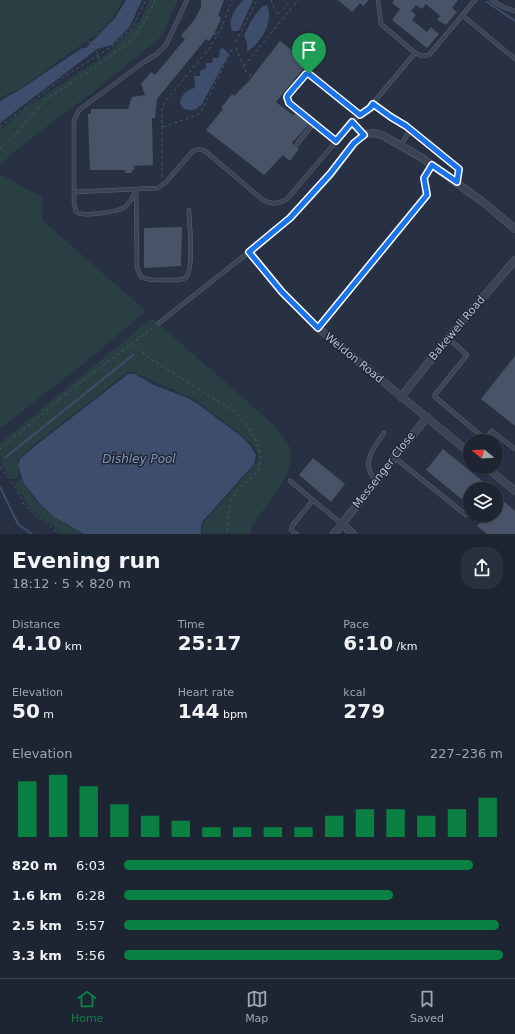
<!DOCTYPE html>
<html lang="en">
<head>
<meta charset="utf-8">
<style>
  :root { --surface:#1d2532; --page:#2a313e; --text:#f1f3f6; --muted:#a0a5ac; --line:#3b424d; --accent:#0b8043 }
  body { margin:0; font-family:"DejaVu Sans",sans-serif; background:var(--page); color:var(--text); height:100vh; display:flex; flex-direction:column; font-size:15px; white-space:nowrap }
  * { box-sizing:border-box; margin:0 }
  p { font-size:13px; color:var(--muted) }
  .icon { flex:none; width:22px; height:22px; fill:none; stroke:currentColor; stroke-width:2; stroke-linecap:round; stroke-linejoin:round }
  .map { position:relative; height:534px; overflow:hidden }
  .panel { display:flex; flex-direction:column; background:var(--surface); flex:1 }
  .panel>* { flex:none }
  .needle { width:26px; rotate:288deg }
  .tools { position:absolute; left:463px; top:434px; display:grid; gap:8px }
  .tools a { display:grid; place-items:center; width:40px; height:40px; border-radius:50%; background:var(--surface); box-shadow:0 1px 3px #0004,0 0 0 1px var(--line); font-size:20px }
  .pin { position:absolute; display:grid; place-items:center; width:34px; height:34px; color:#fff; margin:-41px -17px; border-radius:50% 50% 50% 0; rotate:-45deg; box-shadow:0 0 4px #0007 }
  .pin .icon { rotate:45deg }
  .round { display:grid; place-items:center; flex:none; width:42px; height:42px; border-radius:16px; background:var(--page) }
  .head { display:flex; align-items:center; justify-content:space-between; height:68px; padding:0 12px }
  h1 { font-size:22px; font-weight:600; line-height:30px }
  .stats { display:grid; grid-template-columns:repeat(3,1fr); gap:6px; height:68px; padding:4px 12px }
  .stats div { display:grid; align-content:center }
  .stats b { font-size:20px; font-weight:600 }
  .stats small { font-size:11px; font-weight:400 }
  .stats p { font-size:11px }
  .chart { height:112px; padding:8px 12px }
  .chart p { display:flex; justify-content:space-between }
  .chart svg { width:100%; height:72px; margin-top:4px; stroke:var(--accent); stroke-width:6 }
  ul { padding:0 12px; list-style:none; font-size:13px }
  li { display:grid; grid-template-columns:64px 48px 1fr; align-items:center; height:30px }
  li i { height:10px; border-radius:5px; background:var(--accent) }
  .tabs { display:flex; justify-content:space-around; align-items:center; height:56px; border-top:1px solid var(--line); background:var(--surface); font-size:11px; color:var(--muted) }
  .tabs a { display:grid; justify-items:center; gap:2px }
  .tabs .current { color:var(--accent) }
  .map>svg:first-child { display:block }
</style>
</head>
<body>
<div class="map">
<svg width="515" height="534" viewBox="0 0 515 534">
  <rect width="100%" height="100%" fill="#273143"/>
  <g fill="#293f44">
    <polygon points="0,0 123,0 112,19 95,37 94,36 19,89 0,98"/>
    <polygon points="149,0 178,0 161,37 93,92 12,153 0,166 0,130 24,109 110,52 141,19"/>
    <polygon points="0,174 42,197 42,220 146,311 98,352 2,427 0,426"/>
    <path d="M152,318L274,425C279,432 287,440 290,448C296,468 274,497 261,513C256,520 250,526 250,534H203L202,531L204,522L257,462C259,455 256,449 251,443L194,399L133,372H128L34,445L18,460L19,476L13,480C1,470 0,457 0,443Z"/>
    <path d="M21,479C38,509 55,518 84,534H63L29,508L15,483Z"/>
  </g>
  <g fill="#3e4d6b">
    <polygon points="126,0 142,0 130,26 112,45 97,49 0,123 0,101 21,89 82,48 86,48 115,18"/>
    <path d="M244,0H253L240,29L238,31H232C227,21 235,7 244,0Z"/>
    <path d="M267,5C274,23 261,42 247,52V43L244,35C249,25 255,13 263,6Z"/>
    <path d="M223,48L229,54L202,104C197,110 190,112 183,108L180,103C182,94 186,90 195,88L194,76H200V71L206,68V63H212L213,58H219L220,49Z"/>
    <polygon points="128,374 135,374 154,385 188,398 199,405 242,437 250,445 256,455 254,464 203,521 201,525 201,534 84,534 53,516 40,504 23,482 18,465 20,459 35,446"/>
  </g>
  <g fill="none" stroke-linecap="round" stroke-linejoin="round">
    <g stroke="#3e4d6b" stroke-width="2">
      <polyline points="487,2 515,21"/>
      <polyline points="6,457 133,355"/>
      <polyline points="0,487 18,524 32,534"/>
    </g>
  </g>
  <g fill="#495367">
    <polygon points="201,0 224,0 218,16 221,17 220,21 214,34 209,41 206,39 157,99 155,118 152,118 153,165 134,166 134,170 132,170 132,173 125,173 125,170 90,170 88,114 91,114 91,109 128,109 132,97 145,95 141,84 151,72 155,75 185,39 181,36 195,19 201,7"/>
    <polygon points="338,0 369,0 363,6 360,3 352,12"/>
    <polygon points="394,0 458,0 452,8 457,12 446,25 437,20 440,16 426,4 422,9 416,5 411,11 416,15 412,20 427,32 431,27 439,34 427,48 392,20 400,9 392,3"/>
    <polygon points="280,41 308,63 276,102 293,115 296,113 309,124 292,143 299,149 290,161 283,155 264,175 206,130 223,109 221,108 232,94 234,96 249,81"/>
    <polygon points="182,227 181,266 144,268 144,228"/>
    <polygon points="515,356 515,426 481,399"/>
    <polygon points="443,449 492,489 470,489 470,506 426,470"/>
    <polygon points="313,458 345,484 331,502 299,475"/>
    <polygon points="500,498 515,511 515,534 487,534 477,526 486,515 496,515 496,503"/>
  </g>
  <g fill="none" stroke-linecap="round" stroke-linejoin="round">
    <defs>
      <g id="service">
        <path d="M187,0L166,45L157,54L144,62L79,110L74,121V192L158,188L166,182L192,152C197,149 199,149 205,151L263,200C272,205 278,204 287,199L357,117L369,108L415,53"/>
        <polyline points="378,0 381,24 415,53 422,56 429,55 475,0"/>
        <polyline points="492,0 503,7 515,11"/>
        <polyline points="462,15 515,59"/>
        <polyline points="373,104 391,117 406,126 409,131 401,146"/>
        <polyline points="352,122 364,135"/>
        <polyline points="314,123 287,100 288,95 306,74 309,74 360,115"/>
        <polyline points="406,126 459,169 457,182"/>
        <polyline points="297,144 314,123 336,141"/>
        <path d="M136,190L137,268L141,277C149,281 158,280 166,280C172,280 180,281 185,278C195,271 189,222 189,210"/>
        <path d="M74,192V203L76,212C83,217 118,212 125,207C130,203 133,196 136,191"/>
        <polyline points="159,323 249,252"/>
        <polyline points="318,328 427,195 424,178 432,165"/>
        <polyline points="448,338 467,355 434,396 485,439"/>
        <polyline points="484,441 492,431 515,449"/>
        <polyline points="394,457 466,515"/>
        <polyline points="290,481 342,524"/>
        <path d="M376,481C360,464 373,448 384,433"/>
        <polyline points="297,534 291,530 292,526 313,500"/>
      </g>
      <g id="minor">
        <polyline points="401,397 448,338 515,260"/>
        <polyline points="470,453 318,328 282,292 249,252 290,218 330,175 354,143 361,137 367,134 375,133 384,136 422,158 483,202 515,229"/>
        <polyline points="486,467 515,491"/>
        <polyline points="342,524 353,534"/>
        <polyline points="334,534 427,417"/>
      </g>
    </defs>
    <use href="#service" stroke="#5a6170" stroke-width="4.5"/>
    <use href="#minor" stroke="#5a6170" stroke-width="8"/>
    <g stroke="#485b60" stroke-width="1" stroke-dasharray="3 3" stroke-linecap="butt">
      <polyline points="271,0 277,15 288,4 289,0"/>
      <polyline points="214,33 220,37"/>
      <polyline points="89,41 98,54 99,63"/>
      <polyline points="236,42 257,0"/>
      <polyline points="236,48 246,72 252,77"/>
      <polyline points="244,66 298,0"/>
      <polyline points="0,127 65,76 114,45 133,26 146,0"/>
      <polyline points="163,127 197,115 201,112 233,48"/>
      <polyline points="0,149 14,136 46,99 93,69 132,40 150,12 155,0"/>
      <polyline points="162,177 162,108 164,103 211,46 222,27 232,0"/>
      <path d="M133,344L149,358L232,410C246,421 266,448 259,468C255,479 242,483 236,492C228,503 228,521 227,534"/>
      <polyline points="0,449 76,386 154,327"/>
      <polyline points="0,467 17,489 23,503 29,510 60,534"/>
    </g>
    <use href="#service" stroke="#3c4352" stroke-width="3.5"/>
    <use href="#minor" stroke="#3c4352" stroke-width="7"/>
  </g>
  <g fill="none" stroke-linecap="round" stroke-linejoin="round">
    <defs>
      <polygon id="route" points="306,74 309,74 360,115 370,108 373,104 391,117 406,126 459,169 457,182 432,165 424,178 427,195 318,328 282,292 249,252 290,218 330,174 354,143 364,135 352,122 336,141 289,103 287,97 288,95"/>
    </defs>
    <use href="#route" stroke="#fff" stroke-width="8"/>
    <use href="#route" stroke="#1a73e8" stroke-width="5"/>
  </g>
  <g text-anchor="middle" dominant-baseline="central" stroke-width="3" stroke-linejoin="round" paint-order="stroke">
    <g font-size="11" fill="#b9bfcc" stroke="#202838">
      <text transform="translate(457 328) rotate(-50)">Bakewell Road</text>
      <text transform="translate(354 358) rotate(39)">Weldon Road</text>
      <text transform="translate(384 470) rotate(-52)">Messenger Close</text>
    </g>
    <g font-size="12" font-style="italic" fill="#8192b2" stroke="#202838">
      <text x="139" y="459">Dishley Pool</text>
    </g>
  </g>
</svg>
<div class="tools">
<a><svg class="needle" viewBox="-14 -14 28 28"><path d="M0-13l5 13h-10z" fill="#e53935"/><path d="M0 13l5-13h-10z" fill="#a0a5ac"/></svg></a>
<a><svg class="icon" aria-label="layers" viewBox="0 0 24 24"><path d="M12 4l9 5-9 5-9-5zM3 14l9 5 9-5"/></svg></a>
</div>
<div class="pin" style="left:309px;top:74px;background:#1e9e55"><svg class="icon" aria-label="arrive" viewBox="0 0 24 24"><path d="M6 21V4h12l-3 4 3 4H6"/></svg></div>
</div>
<section class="panel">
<div class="head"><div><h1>Evening run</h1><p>18:12 · 5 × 820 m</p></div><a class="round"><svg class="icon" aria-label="share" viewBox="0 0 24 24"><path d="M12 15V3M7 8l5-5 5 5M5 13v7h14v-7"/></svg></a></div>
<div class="stats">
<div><p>Distance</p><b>4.10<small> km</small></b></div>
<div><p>Time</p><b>25:17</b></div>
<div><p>Pace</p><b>6:10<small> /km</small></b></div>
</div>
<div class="stats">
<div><p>Elevation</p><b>50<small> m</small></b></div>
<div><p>Heart rate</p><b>144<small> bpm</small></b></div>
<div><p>kcal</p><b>279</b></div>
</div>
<div class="chart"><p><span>Elevation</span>227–236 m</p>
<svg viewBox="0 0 160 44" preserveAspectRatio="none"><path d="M5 44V10M15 44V6M25 44V13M35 44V24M45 44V31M55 44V34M65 44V38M75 44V38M85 44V38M95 44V38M105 44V31M115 44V27M125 44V27M135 44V31M145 44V27M155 44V20"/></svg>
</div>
<ul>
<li><b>820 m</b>6:03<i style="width:92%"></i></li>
<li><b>1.6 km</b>6:28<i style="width:71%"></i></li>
<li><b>2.5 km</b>5:57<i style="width:99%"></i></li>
<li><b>3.3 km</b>5:56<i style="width:100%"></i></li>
</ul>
</section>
<nav class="tabs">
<a class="current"><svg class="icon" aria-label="home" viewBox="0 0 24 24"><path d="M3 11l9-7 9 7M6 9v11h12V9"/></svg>Home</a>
<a><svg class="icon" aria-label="map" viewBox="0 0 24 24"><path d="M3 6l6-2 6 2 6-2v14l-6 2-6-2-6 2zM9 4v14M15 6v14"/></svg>Map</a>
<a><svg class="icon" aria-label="saved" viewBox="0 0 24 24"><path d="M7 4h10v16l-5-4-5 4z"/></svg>Saved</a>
</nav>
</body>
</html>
